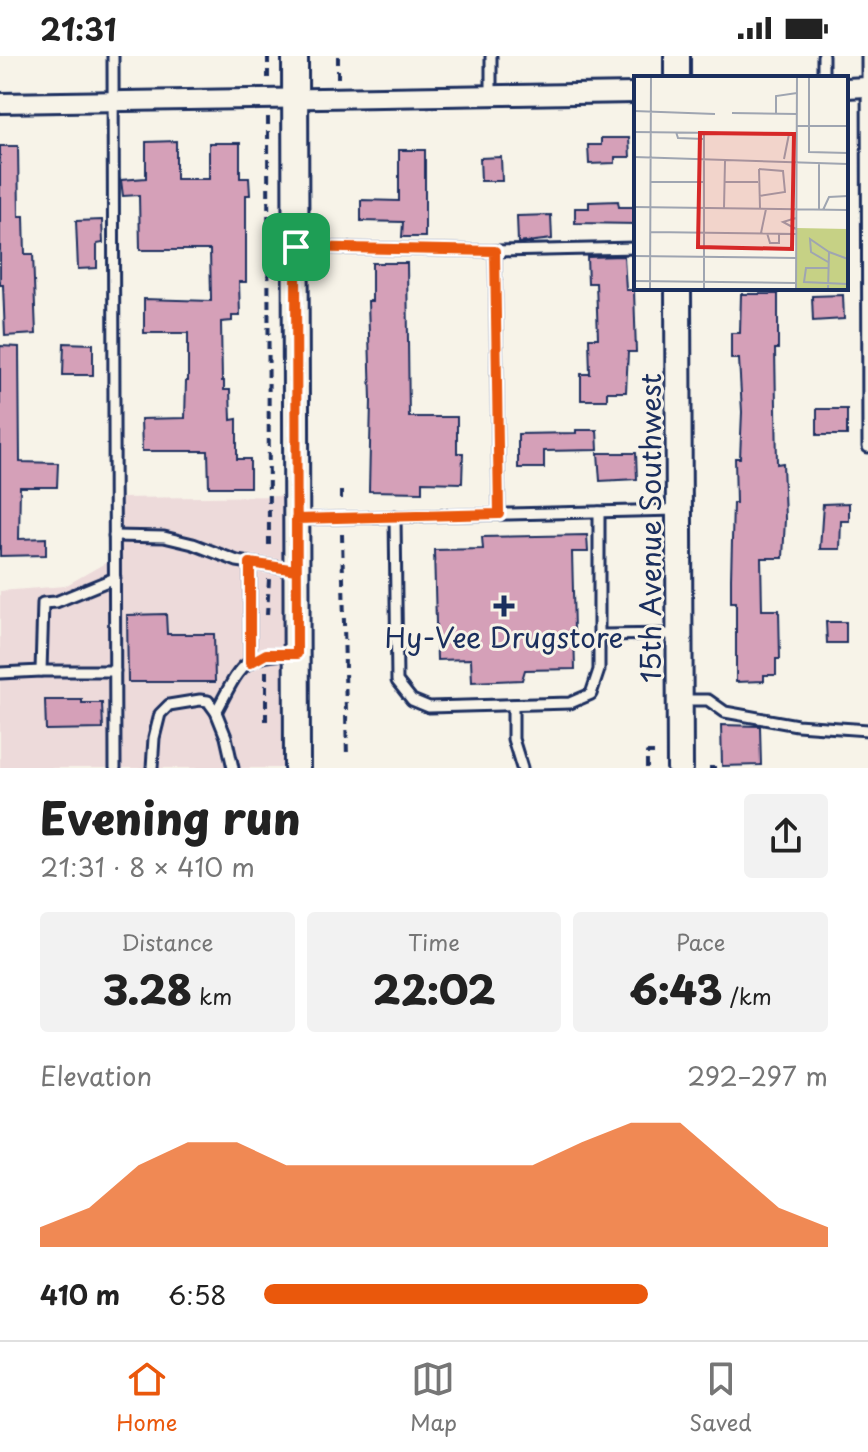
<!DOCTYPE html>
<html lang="en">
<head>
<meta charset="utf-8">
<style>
  :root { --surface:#fff; --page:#f2f2f2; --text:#222; --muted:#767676; --line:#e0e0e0; --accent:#ea580c }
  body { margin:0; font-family:"Playpen Sans",sans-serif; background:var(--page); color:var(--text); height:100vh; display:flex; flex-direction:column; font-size:30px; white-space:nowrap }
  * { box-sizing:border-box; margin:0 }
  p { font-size:26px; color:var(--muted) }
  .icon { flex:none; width:44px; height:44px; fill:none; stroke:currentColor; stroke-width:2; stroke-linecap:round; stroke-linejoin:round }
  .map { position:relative; height:712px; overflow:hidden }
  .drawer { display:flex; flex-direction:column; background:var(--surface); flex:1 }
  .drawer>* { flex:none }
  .pin { position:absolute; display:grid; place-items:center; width:68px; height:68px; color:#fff; margin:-34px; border-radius:16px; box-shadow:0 4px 12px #0006 }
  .round { display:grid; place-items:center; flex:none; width:84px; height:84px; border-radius:8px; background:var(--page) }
  .summary { display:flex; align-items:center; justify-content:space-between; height:136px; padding:0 40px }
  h1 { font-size:44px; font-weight:800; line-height:60px }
  .metrics { display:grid; grid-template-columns:repeat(3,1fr); gap:12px; height:136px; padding:8px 40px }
  .metrics div { display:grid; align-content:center; border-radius:8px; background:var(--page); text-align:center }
  .metrics b { font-size:40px; font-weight:800 }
  .metrics small { font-size:22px; font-weight:400 }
  .metrics p { font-size:22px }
  .chart { height:224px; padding:16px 40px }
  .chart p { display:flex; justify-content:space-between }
  .chart svg { width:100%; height:144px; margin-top:8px; fill:var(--accent); opacity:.7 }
  ul { padding:0 40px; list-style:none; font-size:26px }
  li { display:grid; grid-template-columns:128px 96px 1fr; align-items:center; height:60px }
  li i { height:20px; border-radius:10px; background:var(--accent) }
  .status { display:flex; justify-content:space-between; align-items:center; height:56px; padding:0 40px; background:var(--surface); direction:ltr }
  .status svg { height:22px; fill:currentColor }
  .dock { display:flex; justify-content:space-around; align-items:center; height:112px; border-top:2px solid var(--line); background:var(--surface); font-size:22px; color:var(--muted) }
  .dock a { display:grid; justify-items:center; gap:4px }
  .dock .on { color:var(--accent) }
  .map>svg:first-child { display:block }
</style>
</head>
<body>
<div class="status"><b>21:31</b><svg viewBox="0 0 49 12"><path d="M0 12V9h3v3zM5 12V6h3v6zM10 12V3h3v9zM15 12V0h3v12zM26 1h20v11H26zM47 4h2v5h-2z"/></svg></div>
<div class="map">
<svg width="868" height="712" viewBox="0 0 868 712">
  <rect width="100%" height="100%" fill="#f7f3e8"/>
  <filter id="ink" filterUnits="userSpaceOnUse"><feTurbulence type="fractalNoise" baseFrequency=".0125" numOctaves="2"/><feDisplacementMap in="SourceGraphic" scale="16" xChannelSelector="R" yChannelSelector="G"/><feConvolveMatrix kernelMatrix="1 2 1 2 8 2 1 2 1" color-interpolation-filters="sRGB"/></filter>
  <g filter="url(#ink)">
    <polygon fill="#eddada" points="296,440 297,712 0,712 0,535 65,530 114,502 118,442"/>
    <g fill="#d5a0b8" stroke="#1b2f5e" stroke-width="2">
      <polygon points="601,82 629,82 630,101 615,101 615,107 589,108 588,89 601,89"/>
      <polygon points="176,85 176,123 209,123 209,87 240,87 240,122 249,122 250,139 246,139 246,226 239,226 240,260 232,260 232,265 221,266 222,325 224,325 224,334 230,334 231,364 237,363 237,403 250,403 250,431 209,431 208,395 142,395 141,363 185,362 186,325 188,325 188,277 144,277 144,243 211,245 211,241 210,194 140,194 139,139 123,140 121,124 146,122 146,86"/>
      <polygon points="0,90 18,90 19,160 24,160 25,198 33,198 36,278 5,280 3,229 0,229"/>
      <polygon points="399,94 425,94 425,181 402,181 403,166 361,165 361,144 399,145"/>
      <polygon points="501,101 502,125 481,125 480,102"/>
      <polygon points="618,145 619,151 636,151 636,168 575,167 575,152 589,152 589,146"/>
      <polygon points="551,159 552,183 518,187 517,160"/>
      <polygon points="102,164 103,187 97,188 97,212 78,213 76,165"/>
      <polygon points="624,200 626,234 634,234 636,296 628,296 626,336 607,336 607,344 581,344 581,318 590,318 589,282 598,282 596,227 588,227 587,201"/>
      <polygon points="372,207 407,207 409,361 457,361 457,397 463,397 462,427 422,426 422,436 369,435 371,344 368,245 372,245"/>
      <polygon points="741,238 778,238 778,293 775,293 777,408 783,407 785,463 783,502 761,502 762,554 779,554 780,603 776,603 776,619 764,619 764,625 736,626 736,546 731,546 731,522 733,447 736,447 735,402 740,402 742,356 739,303 731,303 731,277 740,277"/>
      <polygon points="843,239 844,263 813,265 812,240"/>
      <polygon points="64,287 93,288 93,319 63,319"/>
      <polygon points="0,290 19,291 20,406 58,407 57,431 20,431 19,483 46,482 46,499 0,500"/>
      <rect x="817" y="353" width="30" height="26"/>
      <polygon points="576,374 597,374 598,394 544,395 544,412 518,412 518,378 576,377"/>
      <polygon points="598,397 636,397 637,423 600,425"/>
      <polygon points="849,447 849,465 841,465 840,493 820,493 823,448"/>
      <polygon points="587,479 588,496 572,496 575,613 525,614 522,624 472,626 471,603 437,604 434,494 483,493 482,481"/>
      <polygon points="166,558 167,578 214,578 215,626 128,626 127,559"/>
      <polygon points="826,566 846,566 846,587 827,587"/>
      <polygon points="45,644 82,644 82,647 102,647 103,673 46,674"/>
      <polygon points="721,669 760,670 761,709 722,710"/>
    </g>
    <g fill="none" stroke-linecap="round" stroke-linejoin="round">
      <defs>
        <g id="lane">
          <polyline points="113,0 115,712"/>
          <polyline points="491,0 491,39"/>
          <polyline points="823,0 823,22"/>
          <polyline points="867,0 868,391"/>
          <polyline points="296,191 495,195 636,192"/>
          <polyline points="495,195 499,458"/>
          <polyline points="395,460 397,625 412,644 429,651 570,647 591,638 599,614 599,456"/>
          <polyline points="298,463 676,454"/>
          <polyline points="114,480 164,481 193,488 237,505 296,514"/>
          <polyline points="250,507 250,607"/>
          <polyline points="115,522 56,546 43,547 41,615 115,615"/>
          <polyline points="599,579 676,578"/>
          <polyline points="0,617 41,615"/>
          <polyline points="680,644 708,644 725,656 797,669 868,674"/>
          <polyline points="513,649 513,683 522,712"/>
          <path d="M216,656C240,612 240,598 295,598"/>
          <polyline points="152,712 154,682 160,658 169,649 200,644 208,645 216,656 226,681 233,712"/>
        </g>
        <g id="street">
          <polyline points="846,32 867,31"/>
          <polyline points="0,47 636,37"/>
        </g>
        <g id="secondary">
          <polyline points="295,0 297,712"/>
          <polyline points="677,0 677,22"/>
          <polyline points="678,232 680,712"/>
        </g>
      </defs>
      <use href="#lane" stroke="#1b2f5e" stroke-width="15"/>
      <use href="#street" stroke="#1b2f5e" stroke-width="24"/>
      <use href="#secondary" stroke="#1b2f5e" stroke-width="30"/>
      <g stroke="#1b2f5e" stroke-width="4" stroke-dasharray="8 6" stroke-linecap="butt">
        <polyline points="268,22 268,0"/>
        <polyline points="338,22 338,0"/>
        <polyline points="268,61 269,495"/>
        <polyline points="341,435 341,449"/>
        <polyline points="342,478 347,702"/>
        <polyline points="267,559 269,523"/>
        <polyline points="266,615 266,671"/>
        <polyline points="647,712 647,697 658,697"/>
        <polyline points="709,712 716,712"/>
      </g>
      <use href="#lane" stroke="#f7f3e8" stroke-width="9"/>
      <use href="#street" stroke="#f7f3e8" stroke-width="18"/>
      <use href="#secondary" stroke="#f7f3e8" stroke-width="24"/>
    </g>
  </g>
  <g fill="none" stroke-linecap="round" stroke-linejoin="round" filter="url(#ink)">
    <defs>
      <polyline id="route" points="296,191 297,598 266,598 250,607 250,507 296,514 296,463 499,458 495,195 296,191"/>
    </defs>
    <use href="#route" stroke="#fff" stroke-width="16"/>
    <use href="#route" stroke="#ea580c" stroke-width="10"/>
  </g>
  <path fill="#1b2f5e" stroke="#f7f3e8" stroke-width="3" d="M500 538h8v8h8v8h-8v8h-8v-8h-8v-8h8z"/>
  <g text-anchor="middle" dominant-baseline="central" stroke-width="6" stroke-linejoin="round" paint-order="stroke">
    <g font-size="28" fill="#1b2f5e" stroke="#f7f3e8">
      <text transform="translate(649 472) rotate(-90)">15th Avenue Southwest</text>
    </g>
    <g font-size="28" fill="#1b2f5e" stroke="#f7f3e8">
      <text x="504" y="580">Hy-Vee Drugstore</text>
    </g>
  </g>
  <g transform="translate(634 20)">
    <rect width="214" height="214" fill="#f7f3e8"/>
    <path d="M162,152L214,153V214H162Z" fill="#c6d185"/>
    <path fill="none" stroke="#9fa5b1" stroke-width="2" d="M175,0V76L214,77M0,35L81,38M98,37L163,38M142,37V20L163,17M163,50H214M0,56L162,58M42,56L44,62L70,63M70,57V214M0,81L214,88M150,83L155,58M125,93L149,95L151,116L125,120M125,93L126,132M16,106H70M91,106H124M0,131L214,134M90,132L91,85M185,133V88M189,134L195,121L214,120M162,153L149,146L162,142M17,156L162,158M127,157L132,133M133,157L136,167H145V157M0,180L162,182M194,186L177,176L176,163L195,176M194,192H172L170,206L214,208M0,205L162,207M16,214L17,0M162,214L163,0M194,214L195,176L214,183"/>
    <path fill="#d62828" fill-opacity="0.15" stroke="#d62828" stroke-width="4" d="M66,57L160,58L158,173L64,171Z"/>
    <rect width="214" height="214" fill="none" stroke="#1b2f5e" stroke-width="4"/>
  </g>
</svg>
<div class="pin" style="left:296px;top:191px;background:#1e9e55"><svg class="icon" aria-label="arrive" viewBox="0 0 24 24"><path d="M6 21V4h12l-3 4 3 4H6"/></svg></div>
</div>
<section class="drawer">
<div class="summary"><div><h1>Evening run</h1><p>21:31 · 8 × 410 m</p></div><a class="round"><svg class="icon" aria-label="share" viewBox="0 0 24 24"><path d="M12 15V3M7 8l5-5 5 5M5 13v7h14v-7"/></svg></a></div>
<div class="metrics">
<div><p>Distance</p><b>3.28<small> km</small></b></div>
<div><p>Time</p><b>22:02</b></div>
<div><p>Pace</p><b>6:43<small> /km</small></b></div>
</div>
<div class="chart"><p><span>Elevation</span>292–297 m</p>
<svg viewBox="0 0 160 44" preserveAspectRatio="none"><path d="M0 44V38L10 32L20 19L30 12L40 12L50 19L60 19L70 19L80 19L90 19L100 19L110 12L120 6L130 6L140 19L150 32L160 38V44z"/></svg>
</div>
<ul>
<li><b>410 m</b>6:58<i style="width:68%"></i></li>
</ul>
</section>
<nav class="dock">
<a class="on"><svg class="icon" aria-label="home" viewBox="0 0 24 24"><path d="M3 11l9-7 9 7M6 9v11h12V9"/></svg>Home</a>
<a><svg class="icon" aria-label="map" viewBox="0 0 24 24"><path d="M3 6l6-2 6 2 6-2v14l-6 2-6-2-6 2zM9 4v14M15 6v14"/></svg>Map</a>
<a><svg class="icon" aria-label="saved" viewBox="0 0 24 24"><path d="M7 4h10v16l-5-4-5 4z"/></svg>Saved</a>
</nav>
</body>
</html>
